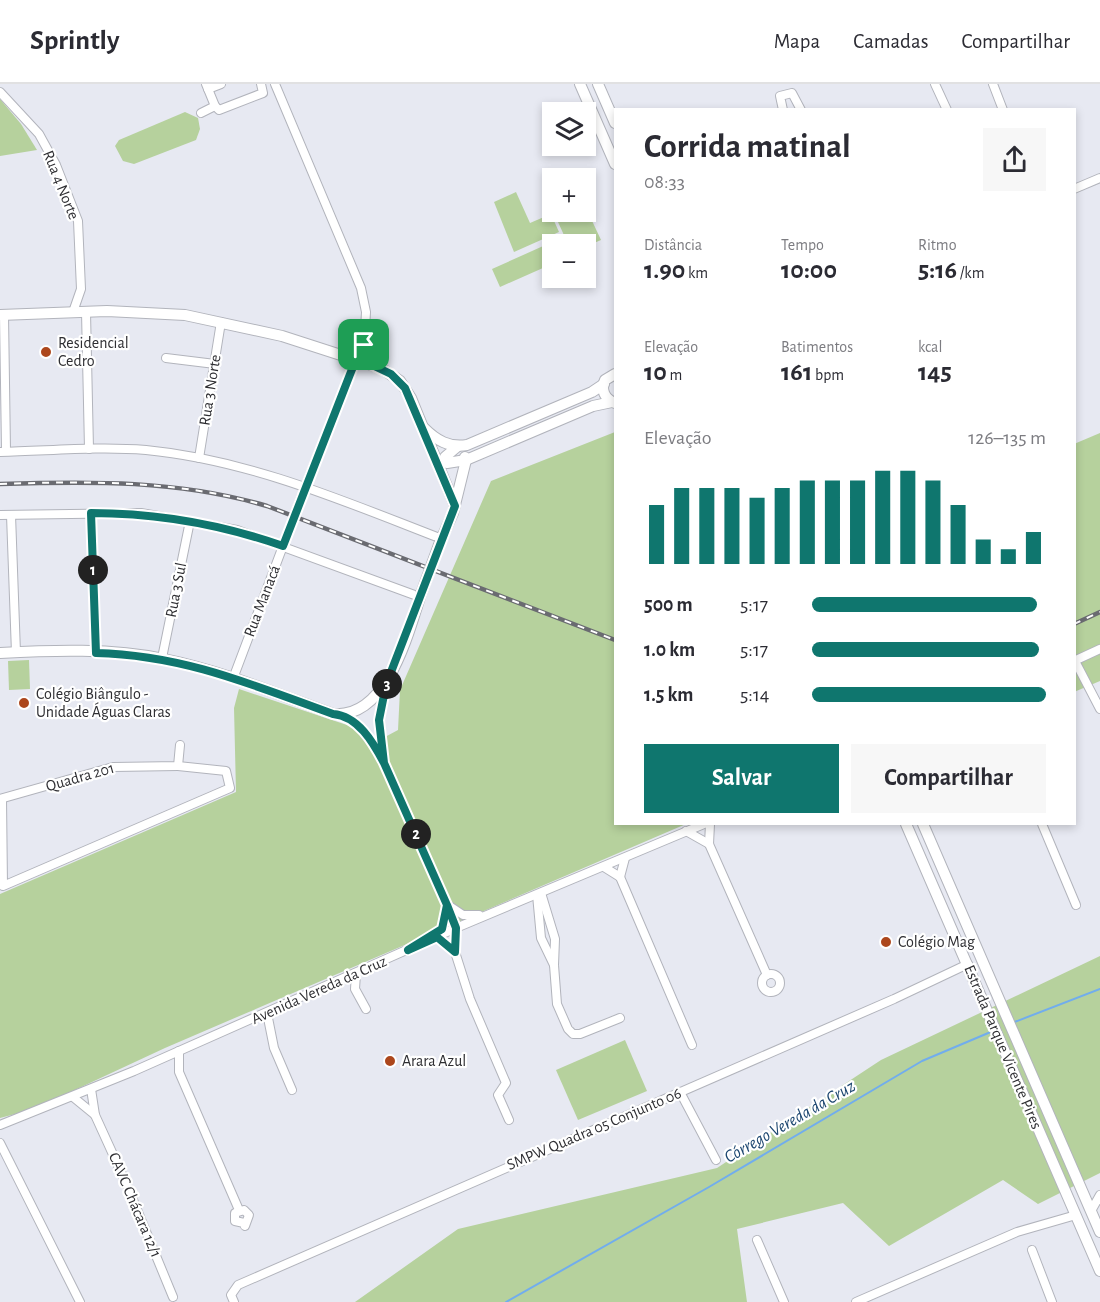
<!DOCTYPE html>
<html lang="pt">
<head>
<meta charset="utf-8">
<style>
  :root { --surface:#fff; --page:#f7f7f7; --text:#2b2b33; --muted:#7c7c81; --line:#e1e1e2; --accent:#0f766e }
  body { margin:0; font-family:"Alegreya Sans",sans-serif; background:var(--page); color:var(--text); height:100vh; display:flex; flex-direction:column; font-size:22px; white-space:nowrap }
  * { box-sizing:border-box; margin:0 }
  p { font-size:20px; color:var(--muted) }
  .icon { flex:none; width:33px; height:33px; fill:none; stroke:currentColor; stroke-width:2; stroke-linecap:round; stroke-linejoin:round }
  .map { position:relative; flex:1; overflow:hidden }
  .sheet { position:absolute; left:614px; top:24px; width:462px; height:717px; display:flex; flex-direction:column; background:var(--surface); border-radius:0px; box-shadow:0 3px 9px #0003 }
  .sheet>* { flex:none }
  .fabs { position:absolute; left:542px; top:18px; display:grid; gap:12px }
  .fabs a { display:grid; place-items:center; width:54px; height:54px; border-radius:0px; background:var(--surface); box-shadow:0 3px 9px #0003; font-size:30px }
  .pin { position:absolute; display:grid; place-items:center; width:51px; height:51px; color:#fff; margin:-26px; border-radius:12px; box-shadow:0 3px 9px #0006 }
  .km { position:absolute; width:30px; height:30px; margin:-15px; border-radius:50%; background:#222; color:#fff; font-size:16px; line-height:30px; text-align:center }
  .round { display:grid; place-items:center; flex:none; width:63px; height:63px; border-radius:0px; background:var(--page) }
  .headline { display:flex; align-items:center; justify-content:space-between; height:102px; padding:0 30px }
  h1 { font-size:33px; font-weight:700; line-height:45px }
  .metrics { display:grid; grid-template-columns:repeat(3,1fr); gap:9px; height:102px; padding:6px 30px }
  .metrics div { display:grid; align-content:center }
  .metrics b { font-size:26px; font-weight:700 }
  .metrics small { font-size:16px; font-weight:400 }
  .metrics p { font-size:16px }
  .chart { height:168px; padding:12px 30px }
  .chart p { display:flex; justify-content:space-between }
  .chart svg { width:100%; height:108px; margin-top:6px; stroke:var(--accent); stroke-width:6 }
  .cta { display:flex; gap:12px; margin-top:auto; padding:12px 30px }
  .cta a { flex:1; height:69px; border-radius:0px; background:var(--accent); color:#fff; font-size:24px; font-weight:700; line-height:69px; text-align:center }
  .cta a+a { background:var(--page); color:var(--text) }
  ul { padding:0 30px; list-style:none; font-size:20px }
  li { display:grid; grid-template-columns:96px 72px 1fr; align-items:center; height:45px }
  li i { height:15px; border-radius:8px; background:var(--accent) }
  header { display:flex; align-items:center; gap:36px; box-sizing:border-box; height:84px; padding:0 30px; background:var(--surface); border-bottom:2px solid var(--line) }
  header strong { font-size:28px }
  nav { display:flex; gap:33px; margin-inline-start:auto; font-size:21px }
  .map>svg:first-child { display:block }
</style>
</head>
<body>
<header>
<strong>Sprintly</strong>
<nav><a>Mapa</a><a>Camadas</a><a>Compartilhar</a></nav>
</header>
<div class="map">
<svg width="1100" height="1218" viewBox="0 0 1100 1218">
  <rect width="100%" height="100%" fill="#e7e9f2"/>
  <g fill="#b6d19d">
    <polygon points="0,15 21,40 37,66 0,72"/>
    <polygon points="185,28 198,34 200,45 196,56 134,80 123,77 115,62 119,56"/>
    <polygon points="516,108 530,139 551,130 559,148 514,168 494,118"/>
    <polygon points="587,126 601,156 585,163 585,160 568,160 558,138"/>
    <polygon points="561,154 564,160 552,160 552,180 500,203 492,185"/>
    <polygon points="615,348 615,740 686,740 165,964 34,1025 0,1034 0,810 236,708 234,624 239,605 353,643 370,661 398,646 400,606 491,397"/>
    <polygon points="1100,349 1100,597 1074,608 1074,360"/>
    <polygon points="29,576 30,605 9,606 8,577"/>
    <polygon points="1100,872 1100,1089 1038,1120 1003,1096 889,1162 843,1119 737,1145 747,1218 355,1218 458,1145 717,1084 881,976"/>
    <polygon points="625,956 647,1007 578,1036 556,986"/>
  </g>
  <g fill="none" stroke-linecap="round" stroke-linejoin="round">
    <g stroke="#71aded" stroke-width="2">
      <polyline points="1012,939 1100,905"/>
      <polyline points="506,1218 709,1103 922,977 993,947"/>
    </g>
    <defs>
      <g id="minor">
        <polyline points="275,0 361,204 366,228 364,261 367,279"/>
        <polyline points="935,0 947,26"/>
        <polyline points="993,0 1003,26"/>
        <polyline points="208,5 221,0"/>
        <polyline points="0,8 39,50 56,81 78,137 81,205 73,228"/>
        <polyline points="215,22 219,26 263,9 261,0"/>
        <polyline points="783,26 780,12 792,9 801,26"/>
        <polyline points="201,29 215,22 206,0"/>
        <polyline points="1074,105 1100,94"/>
        <polyline points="86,228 89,365"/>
        <polyline points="4,231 6,367"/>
        <polyline points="166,274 215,280"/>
        <path d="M0,368C49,367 97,362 146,366C250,376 346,418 442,455"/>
        <polyline points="199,374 221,238"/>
        <polyline points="304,406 356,275"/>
        <polyline points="91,429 96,569"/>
        <polyline points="0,431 141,429 237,446 420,513"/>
        <polyline points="11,431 16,569"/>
        <polyline points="162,574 190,437"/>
        <polyline points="1074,577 1100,565"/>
        <polyline points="1075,577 1100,625"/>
        <polyline points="234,592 289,446"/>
        <polyline points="345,631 361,645 378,667 449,824 456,844 455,868 470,915 506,999 498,1011 509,1036"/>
        <polyline points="383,672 379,636 386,601"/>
        <polyline points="0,715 113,683 178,682 180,661"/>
        <polyline points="2,715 3,802 230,704 226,687 178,682"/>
        <polyline points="710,740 709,760 767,891"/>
        <polyline points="1042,740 1076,821"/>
        <polyline points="686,747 709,760"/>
        <polyline points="604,783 620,793 692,961"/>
        <polyline points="620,793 625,774"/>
        <polyline points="541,809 555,855 554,881 557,920 568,945 573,950 580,950 620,934"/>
        <polyline points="537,811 541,854 554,881"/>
        <polyline points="448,821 463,831 479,831"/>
        <polyline points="437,850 444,842 447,824"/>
        <polyline points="437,853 455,868"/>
        <circle cx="771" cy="899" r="9"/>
        <polyline points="356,890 355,905 366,925"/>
        <polyline points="267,929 274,964 292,1006"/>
        <polyline points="179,967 179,988 239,1126"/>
        <polyline points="91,1005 95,1031 126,1099 173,1213"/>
        <polyline points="680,1008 716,1076"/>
        <polyline points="73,1013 95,1031"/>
        <polyline points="0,1041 134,987 456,844 704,740"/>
        <polyline points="0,1059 80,1218"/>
        <polyline points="1091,1127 1100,1111"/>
        <polyline points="244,1139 235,1137 235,1129 244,1126 249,1131 245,1142"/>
        <polyline points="757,1156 784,1218"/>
        <polyline points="1032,1166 1052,1218"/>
        <polyline points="234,1218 231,1211 238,1201 894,915 968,880"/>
        <polyline points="856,1218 1017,1148 1076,1131"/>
      </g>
      <g id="major">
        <polyline points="580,0 615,80"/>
        <polyline points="598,0 615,39"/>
        <polyline points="0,231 107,227 185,231 282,252 381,284 400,297 411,314 455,422"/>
        <path d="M615,290L605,296C600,306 605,315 615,319"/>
        <path d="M424,344C436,356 449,364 467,361L592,308L604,300"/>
        <polyline points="458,362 445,373 447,379 466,376 593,322 612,318"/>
        <polyline points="440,458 453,429 466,376 465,373"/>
        <path d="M0,569C53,566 112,564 164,575C223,587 277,610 333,630C387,635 408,550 421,510"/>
        <polyline points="906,740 1100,1187"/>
        <polyline points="923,740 1100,1148"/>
      </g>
    </defs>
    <use href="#minor" stroke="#b2b4bc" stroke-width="10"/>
    <use href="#major" stroke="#b2b4bc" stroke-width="12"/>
    <use href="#minor" stroke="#fff" stroke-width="8"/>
    <use href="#major" stroke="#fff" stroke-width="10"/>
    <defs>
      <g id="rail">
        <path d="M0,400C91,397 179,396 267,422L615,556"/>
        <polyline points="1074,540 1100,528"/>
      </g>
    </defs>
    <use href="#rail" stroke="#6a6b71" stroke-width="4.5"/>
    <use href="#rail" stroke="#fff" stroke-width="2" stroke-dasharray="7" stroke-linecap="butt"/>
    <defs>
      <polyline id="minor-bridge" points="289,446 302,411"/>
      <polyline id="major-bridge" points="421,510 440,458"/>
    </defs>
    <use href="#minor-bridge" stroke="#b2b4bc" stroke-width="10" stroke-linecap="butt"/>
    <use href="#major-bridge" stroke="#b2b4bc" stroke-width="12" stroke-linecap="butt"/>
    <use href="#minor-bridge" stroke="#fff" stroke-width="8"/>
    <use href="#major-bridge" stroke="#fff" stroke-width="10"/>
  </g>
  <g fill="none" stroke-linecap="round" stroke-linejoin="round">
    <defs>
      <path id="route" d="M364,261L348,272L356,275L283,462C220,440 158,429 91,429L96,569C183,571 253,601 333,630C358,632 373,658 384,679L447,821L456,844L455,868L437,853L408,866L442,845L447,821L384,679L379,636L386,601L455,422L405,304L391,290L368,279L364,261"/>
    </defs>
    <use href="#route" stroke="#fff" stroke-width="12"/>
    <use href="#route" stroke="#0f766e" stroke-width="8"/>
  </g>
  <g fill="#ac461c" stroke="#fff" stroke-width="2">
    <circle cx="46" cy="268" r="6"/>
    <circle cx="24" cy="619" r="6"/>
    <circle cx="886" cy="858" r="6"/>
    <circle cx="390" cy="977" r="6"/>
  </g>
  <g text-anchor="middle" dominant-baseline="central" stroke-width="4.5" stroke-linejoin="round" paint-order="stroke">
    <g font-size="16" fill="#2e2e32" stroke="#fff">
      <text transform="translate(61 101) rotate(68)">Rua 4 Norte</text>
      <text transform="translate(210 306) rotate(-81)">Rua 3 Norte</text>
      <text transform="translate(176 506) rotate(-79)">Rua 3 Sul</text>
      <text transform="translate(262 517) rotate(-69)">Rua Manacá</text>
      <text transform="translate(80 693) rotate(-16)">Quadra 201</text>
      <text transform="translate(319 906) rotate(-24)">Avenida Vereda da Cruz</text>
      <text transform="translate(1003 963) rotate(67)">Estrada Parque Vicente Pires</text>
      <text transform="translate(594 1045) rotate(-23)">SMPW Quadra 05 Conjunto 06</text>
      <text transform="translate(135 1121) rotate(67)">CAVC Chácara 12/1</text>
    </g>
    <g font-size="16" fill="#2e2e32" stroke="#fff" text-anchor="start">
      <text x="58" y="259">Residencial<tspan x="58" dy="18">Cedro</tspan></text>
      <text x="36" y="610">Colégio Biângulo -<tspan x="36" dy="18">Unidade Águas Claras</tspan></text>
      <text x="898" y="858">Colégio Mag</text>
      <text x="402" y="977">Arara Azul</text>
    </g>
    <g font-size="18" font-style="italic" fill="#1c4670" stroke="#fff">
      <text transform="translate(790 1038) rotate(-30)">Córrego Vereda da Cruz</text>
    </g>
  </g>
</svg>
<div class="fabs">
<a><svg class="icon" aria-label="layers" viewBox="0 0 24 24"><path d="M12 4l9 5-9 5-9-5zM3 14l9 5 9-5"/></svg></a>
<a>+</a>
<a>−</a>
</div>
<div class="pin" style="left:364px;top:261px;background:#1e9e55"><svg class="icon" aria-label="arrive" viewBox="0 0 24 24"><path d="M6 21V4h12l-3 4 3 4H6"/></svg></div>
<b class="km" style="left:93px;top:486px">1</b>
<b class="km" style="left:416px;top:750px">2</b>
<b class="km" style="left:387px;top:600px">3</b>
<section class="sheet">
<div class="headline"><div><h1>Corrida matinal</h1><p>08:33</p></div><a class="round"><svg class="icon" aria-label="share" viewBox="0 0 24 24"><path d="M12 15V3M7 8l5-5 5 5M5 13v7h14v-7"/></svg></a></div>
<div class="metrics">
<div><p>Distância</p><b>1.90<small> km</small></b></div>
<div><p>Tempo</p><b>10:00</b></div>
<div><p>Ritmo</p><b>5:16<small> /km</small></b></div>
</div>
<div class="metrics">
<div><p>Elevação</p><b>10<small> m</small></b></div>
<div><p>Batimentos</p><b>161<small> bpm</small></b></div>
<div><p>kcal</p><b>145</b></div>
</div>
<div class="chart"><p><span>Elevação</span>126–135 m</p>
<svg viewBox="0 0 160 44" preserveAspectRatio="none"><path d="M5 44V20M15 44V13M25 44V13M35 44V13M45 44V17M55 44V13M65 44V10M75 44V10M85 44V10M95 44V6M105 44V6M115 44V10M125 44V20M135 44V34M145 44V38M155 44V31"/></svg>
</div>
<ul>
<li><b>500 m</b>5:17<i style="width:96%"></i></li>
<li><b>1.0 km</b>5:17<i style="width:97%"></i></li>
<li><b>1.5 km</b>5:14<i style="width:100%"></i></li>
</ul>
<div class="cta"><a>Salvar</a><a>Compartilhar</a></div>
</section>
</div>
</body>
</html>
